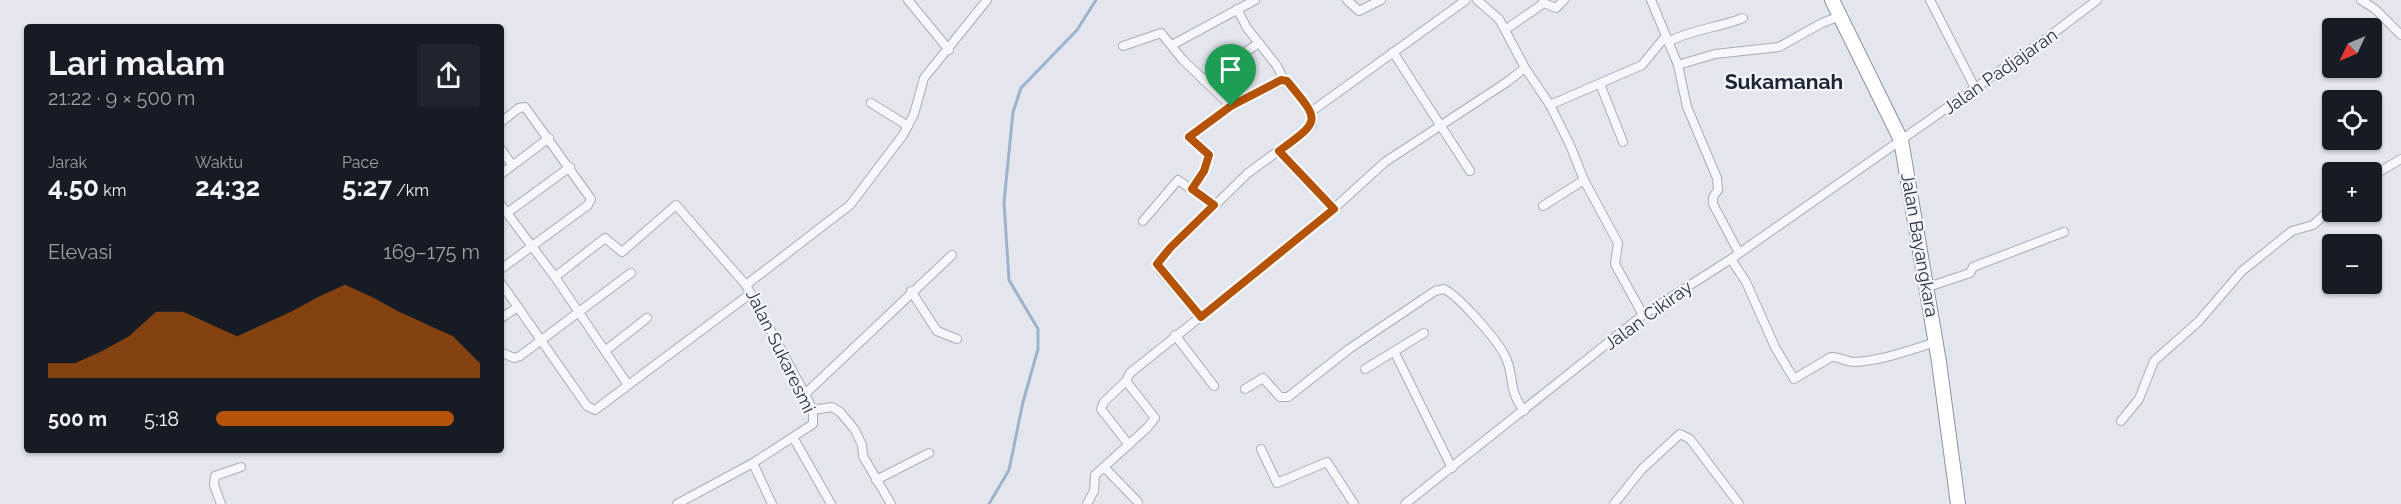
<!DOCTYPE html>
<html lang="id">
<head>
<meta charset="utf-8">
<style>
  :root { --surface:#171b24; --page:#20242c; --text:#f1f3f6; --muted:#9ea1a6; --accent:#b45309 }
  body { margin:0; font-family:Raleway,sans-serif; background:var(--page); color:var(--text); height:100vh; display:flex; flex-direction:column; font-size:22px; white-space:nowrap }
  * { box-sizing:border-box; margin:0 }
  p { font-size:20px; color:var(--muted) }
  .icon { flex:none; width:33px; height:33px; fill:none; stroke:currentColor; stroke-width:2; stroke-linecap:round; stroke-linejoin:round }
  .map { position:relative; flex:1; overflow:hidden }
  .drawer { position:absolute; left:24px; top:24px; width:480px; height:429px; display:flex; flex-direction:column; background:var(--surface); border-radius:6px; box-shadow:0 2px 4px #0004 }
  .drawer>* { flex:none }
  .needle { width:39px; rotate:226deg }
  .fabs { position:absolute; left:2322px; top:18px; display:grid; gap:12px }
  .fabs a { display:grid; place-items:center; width:60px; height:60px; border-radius:6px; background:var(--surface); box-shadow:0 2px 4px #0004; font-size:30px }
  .pin { position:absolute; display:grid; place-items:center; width:51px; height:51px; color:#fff; margin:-62px -26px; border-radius:50% 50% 50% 0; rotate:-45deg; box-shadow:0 0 6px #0007 }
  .pin .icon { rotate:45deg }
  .round { display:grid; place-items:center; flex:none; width:63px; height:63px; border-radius:6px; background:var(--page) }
  .head { display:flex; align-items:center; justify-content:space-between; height:102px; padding:0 24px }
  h1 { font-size:33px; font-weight:700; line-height:45px }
  .figures { display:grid; grid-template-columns:repeat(3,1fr); gap:9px; height:102px; padding:6px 24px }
  .figures div { display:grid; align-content:center }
  .figures b { font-size:26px; font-weight:700 }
  .figures small { font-size:16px; font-weight:400 }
  .figures p { font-size:16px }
  .chart { height:168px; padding:12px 24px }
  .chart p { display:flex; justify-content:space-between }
  .chart svg { width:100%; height:108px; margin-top:6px; fill:var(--accent); opacity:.7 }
  ul { padding:0 24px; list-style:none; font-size:20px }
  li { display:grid; grid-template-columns:96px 72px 1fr; align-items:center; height:45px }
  li i { height:15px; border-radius:8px; background:var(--accent) }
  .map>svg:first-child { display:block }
</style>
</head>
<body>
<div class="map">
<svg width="2401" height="504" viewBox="0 0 2401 504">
  <rect width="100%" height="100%" fill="#e3e6ec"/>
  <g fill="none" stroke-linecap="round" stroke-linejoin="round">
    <polyline stroke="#9db3cd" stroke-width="3" points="989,504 1009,470 1023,402 1038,349 1038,329 1009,280 1004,202 1013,112 1021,88 1077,30 1096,0"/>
    <defs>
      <g id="street">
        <polyline points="908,0 949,50"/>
        <polyline points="1347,0 1359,11 1381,0"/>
        <polyline points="1477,0 1499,19 1505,30"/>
        <polyline points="1651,0 1678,65 1687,107 1717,178 1718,190 1713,197 1713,204 1739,253"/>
        <polyline points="1930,0 1975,88"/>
        <polyline points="2361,0 2375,9 2401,35"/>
        <polyline points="1544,3 1556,8 1564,0"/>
        <polyline points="1237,9 1247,28 1277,66 1284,80 1312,111 1466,0"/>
        <path d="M1668,42C1692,29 1718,28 1743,18"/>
        <polyline points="1172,45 1255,0"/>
        <polyline points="1123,46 1161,33 1183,60 1231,106 1284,80"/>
        <polyline points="1393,52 1470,171"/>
        <polyline points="1678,65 1715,54 1779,47 1822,23 1840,16"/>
        <polyline points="1525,68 1550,105 1570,145 1584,180 1618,243 1615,264 1643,315"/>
        <polyline points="1203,80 1259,43"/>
        <polyline points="1600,84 1623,142"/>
        <polyline points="871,103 908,126"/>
        <polyline points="1550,105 1642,65 1665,37"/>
        <polyline points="501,122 519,108 525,107 591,199 588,205 501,269"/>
        <polyline points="501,149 512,165"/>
        <polyline points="1279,151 1334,209"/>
        <polyline points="501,174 549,138"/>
        <polyline points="2372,181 2379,172 2401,159"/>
        <polyline points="1192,189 1204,172 1209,155 1189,137 1231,106"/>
        <polyline points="501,205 555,277 628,385"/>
        <polyline points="1543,206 1584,180"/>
        <polyline points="507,213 570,167"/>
        <polyline points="1143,221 1178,180 1214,205"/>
        <path d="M1731,259L1746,282L1775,347L1794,379L1831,357C1839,356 1845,362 1854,362C1881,361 1910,350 1936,342"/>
        <polyline points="555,277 605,238 622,252 676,205 746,285"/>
        <polyline points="501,283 587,406 595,410 750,294"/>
        <polyline points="1928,287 1970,273 1973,267 2064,232"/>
        <polyline points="911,291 937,331 957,339"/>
        <polyline points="1201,317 1160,270 1158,261 1248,173 1307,130 1312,124 1312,111"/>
        <polyline points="501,318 518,307"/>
        <polyline points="1175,335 1214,386"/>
        <polyline points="605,351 647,318"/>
        <polyline points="1395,353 1452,468"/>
        <polyline points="501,355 505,354 514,358 520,356 631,273"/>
        <polyline points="1365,369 1424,333"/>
        <polyline points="1126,381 1104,402 1101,409 1129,445"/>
        <path d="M1245,389L1263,378L1280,397H1288L1349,349L1435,291L1444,289C1459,296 1496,339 1504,354C1516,375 1506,387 1524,411"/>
        <polyline points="805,394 952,255"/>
        <polyline points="813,410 832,407 840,412 855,430 862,445 863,456 891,504"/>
        <polyline points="2121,421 2139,399 2154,361 2198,322 2242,271 2292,231 2313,225 2332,208"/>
        <polyline points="793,437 831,504"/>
        <polyline points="1261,449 1277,483 1327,462 1354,504"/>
        <polyline points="753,463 772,504"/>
        <polyline points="1104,467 1138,502"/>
        <polyline points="876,480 929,453"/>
        <polyline points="221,504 214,485 215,476 241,467"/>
        <polyline points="677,504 753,463 813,424 813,410 805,394 746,285 850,205 903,135 914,114 924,78 987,0"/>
        <polyline points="1087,504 1094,491 1095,475 1147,428 1155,418 1126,381 1130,373 1319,222 1385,162 1507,82 1525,68 1505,30 1544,3 1543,0"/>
        <polyline points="1405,504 1643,315 1731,259 2051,35 2097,0"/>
        <polyline points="1614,504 1642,469 1680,434 1690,439 1739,504"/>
      </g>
      <polyline id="highway" points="1832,0 1901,140 1939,362 1958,504"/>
    </defs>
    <use href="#street" stroke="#a8adb7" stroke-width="10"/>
    <use href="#highway" stroke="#8a93a3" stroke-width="16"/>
    <use href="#street" stroke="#f6f7fa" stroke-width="8"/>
    <use href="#highway" stroke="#fff" stroke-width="14"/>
  </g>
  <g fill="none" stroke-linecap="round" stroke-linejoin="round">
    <defs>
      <path id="route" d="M1281,80L1287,81C1321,122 1321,120 1279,151L1334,209L1201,317L1157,264L1170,248L1214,205L1192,189L1204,171L1209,155L1189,137L1231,106Z"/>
    </defs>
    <use href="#route" stroke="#fff" stroke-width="12"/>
    <use href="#route" stroke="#b45309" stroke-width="8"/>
  </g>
  <g text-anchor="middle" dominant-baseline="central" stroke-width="4.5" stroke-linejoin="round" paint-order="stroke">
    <g font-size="18" fill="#2a3345" stroke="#f3f5f9">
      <text transform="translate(2000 71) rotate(-35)">Jalan Padjajaran</text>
      <text transform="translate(1920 245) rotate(80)">Jalan Bayangkara</text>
      <text transform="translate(1648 315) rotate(-36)">Jalan Cikiray</text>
      <text transform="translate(781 351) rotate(64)">Jalan Sukaresmi</text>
    </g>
    <g font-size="21" font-weight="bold" fill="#1c2436" stroke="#f3f5f9">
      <text x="1784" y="81">Sukamanah</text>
    </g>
  </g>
</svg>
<div class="fabs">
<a><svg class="needle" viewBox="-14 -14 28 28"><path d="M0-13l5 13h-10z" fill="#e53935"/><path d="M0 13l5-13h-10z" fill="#9ea1a6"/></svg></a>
<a><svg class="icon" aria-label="locate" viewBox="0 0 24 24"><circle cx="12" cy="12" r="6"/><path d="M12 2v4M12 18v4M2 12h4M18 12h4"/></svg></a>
<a>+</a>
<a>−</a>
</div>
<div class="pin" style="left:1231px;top:106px;background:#1e9e55"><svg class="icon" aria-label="arrive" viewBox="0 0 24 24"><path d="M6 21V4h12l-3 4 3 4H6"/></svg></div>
<section class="drawer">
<div class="head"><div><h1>Lari malam</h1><p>21:22 · 9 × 500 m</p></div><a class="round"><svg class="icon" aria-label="share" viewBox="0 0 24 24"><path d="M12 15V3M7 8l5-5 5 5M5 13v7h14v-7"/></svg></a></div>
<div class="figures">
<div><p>Jarak</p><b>4.50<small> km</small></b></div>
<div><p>Waktu</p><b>24:32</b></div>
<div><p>Pace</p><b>5:27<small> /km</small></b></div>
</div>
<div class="chart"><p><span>Elevasi</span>169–175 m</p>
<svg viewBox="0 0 160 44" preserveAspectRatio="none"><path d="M0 44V38L10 38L20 33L30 27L40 17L50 17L60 22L70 27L80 22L90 17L100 11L110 6L120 11L130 17L140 22L150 27L160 38V44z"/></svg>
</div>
<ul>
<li><b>500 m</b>5:18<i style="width:90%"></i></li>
</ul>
</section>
</div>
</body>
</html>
